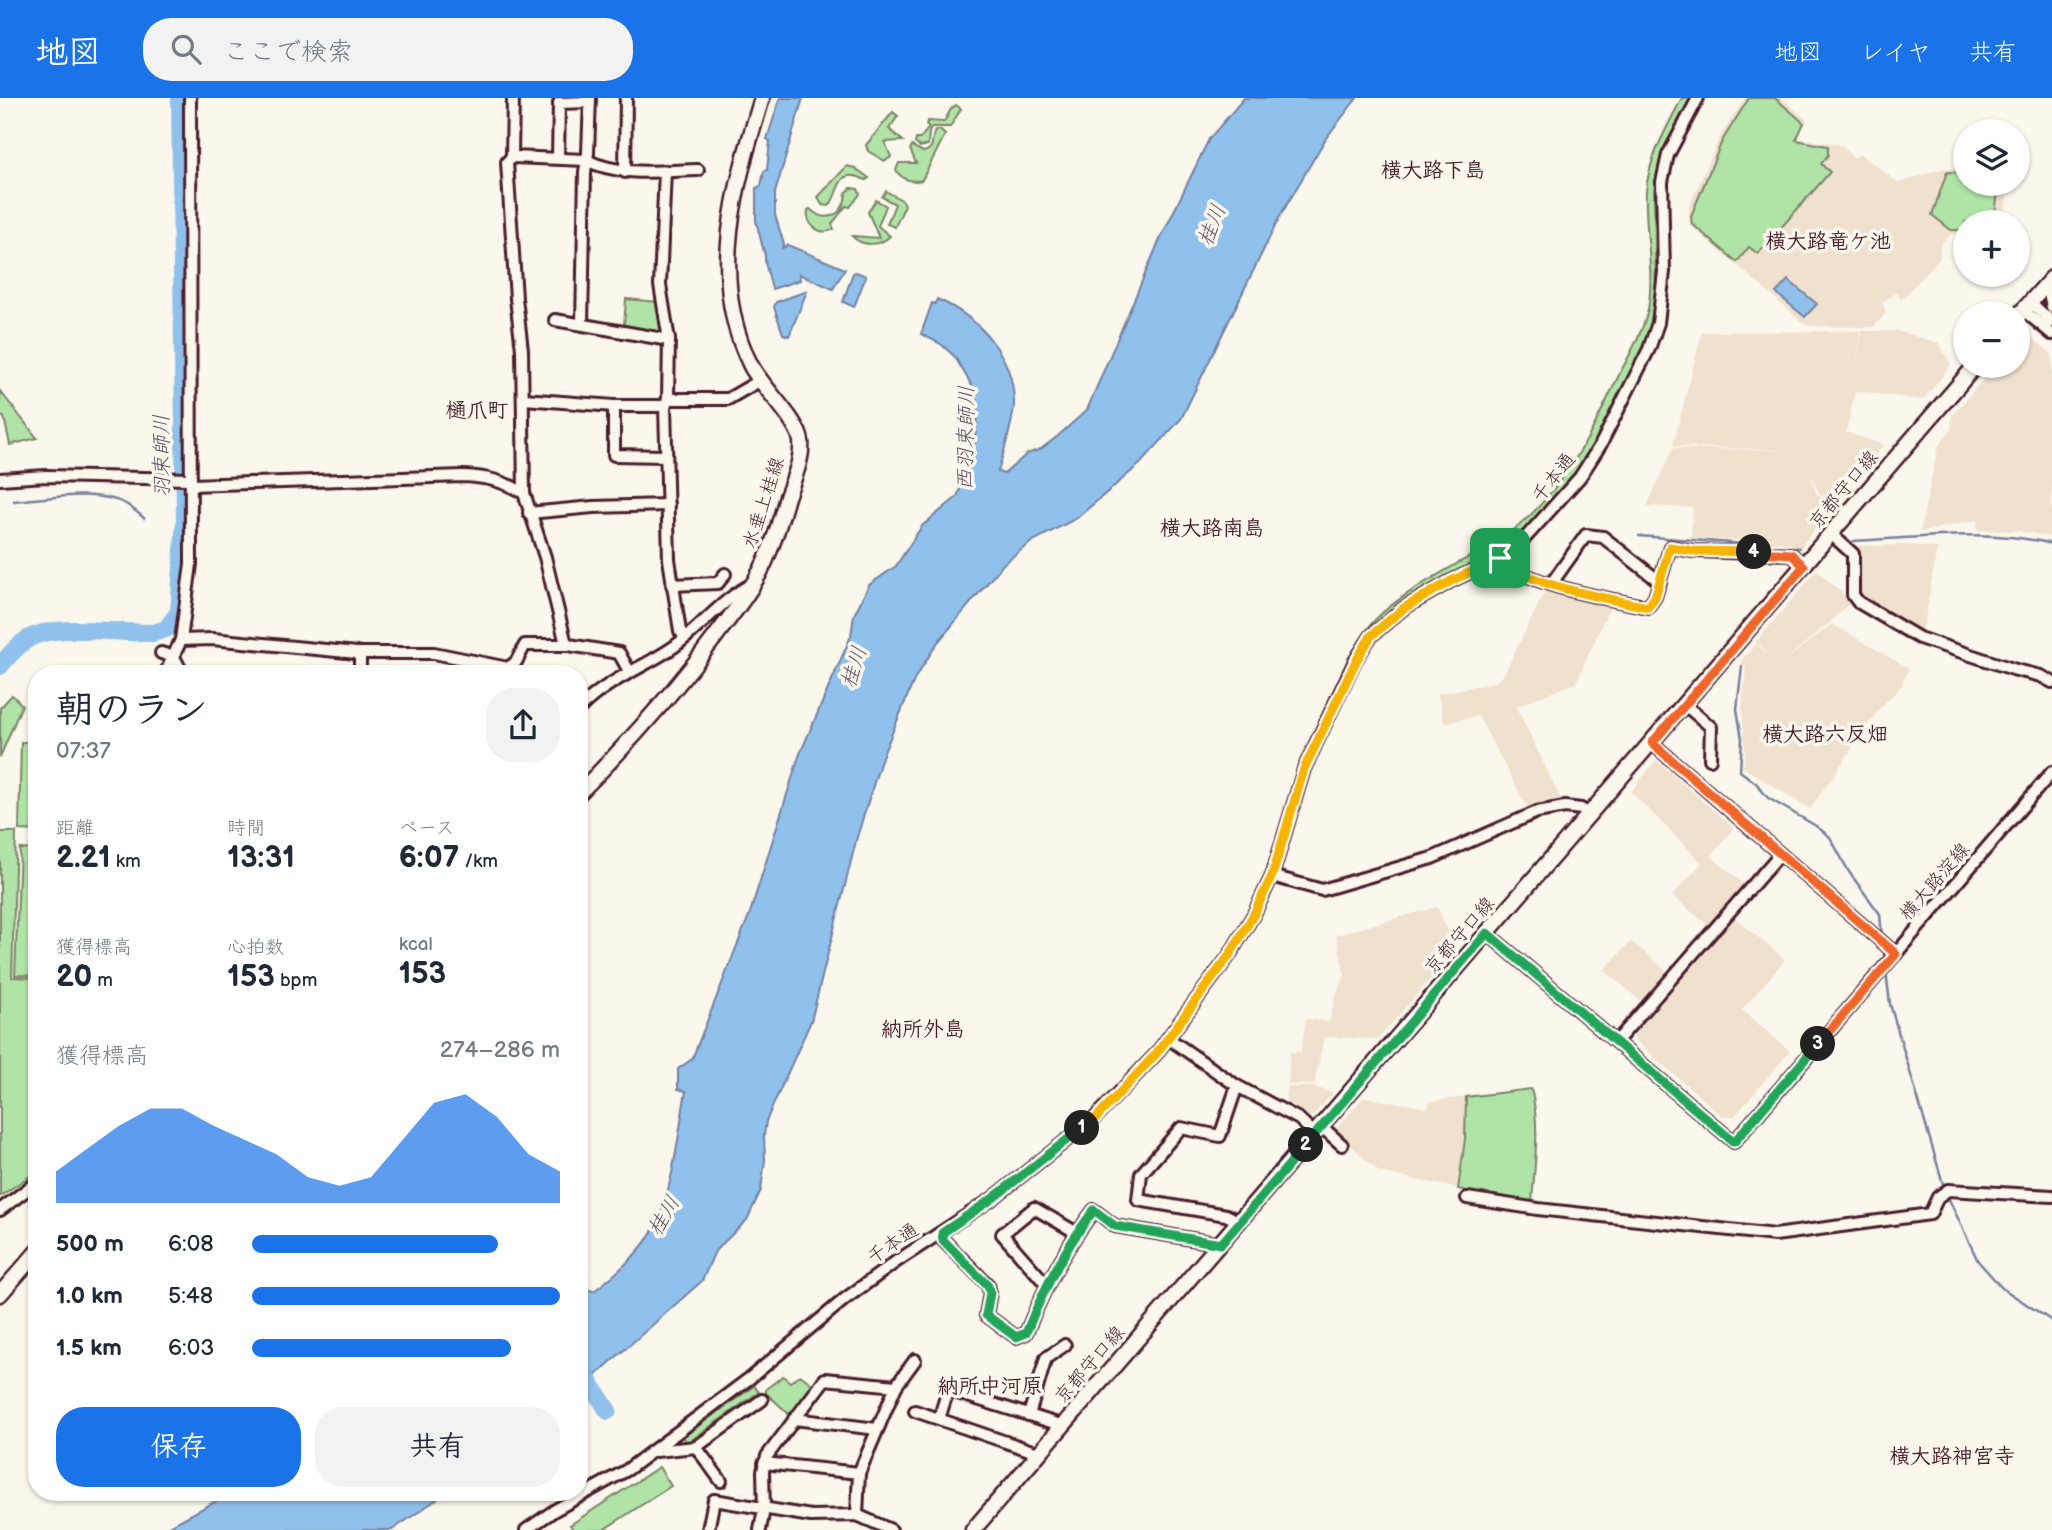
<!DOCTYPE html>
<html lang="ja">
<head>
<meta charset="utf-8">
<style>
  :root { --surface:#fff; --page:#f2f2f3; --text:#1f2937; --muted:#747a83; --accent:#1a73e8 }
  body { margin:0; font-family:"Balsamiq Sans","Klee One",sans-serif; background:var(--page); color:var(--text); height:100vh; display:flex; flex-direction:column; font-size:26px; white-space:nowrap }
  * { box-sizing:border-box; margin:0 }
  p { font-size:23px; color:var(--muted) }
  .icon { flex:none; width:38px; height:38px; fill:none; stroke:currentColor; stroke-width:2; stroke-linecap:round; stroke-linejoin:round }
  .map { position:relative; flex:1; overflow:hidden }
  .details { position:absolute; left:28px; top:567px; width:560px; height:836px; display:flex; flex-direction:column; background:var(--surface); border-radius:28px; box-shadow:0 2px 5px #0004 }
  .details>* { flex:none }
  .buttons { position:absolute; left:1953px; top:21px; display:grid; gap:14px }
  .buttons a { display:grid; place-items:center; width:77px; height:77px; border-radius:50%; background:var(--surface); box-shadow:0 2px 5px #0004; font-size:35px }
  .pin { position:absolute; display:grid; place-items:center; width:60px; height:60px; color:#fff; margin:-30px; border-radius:14px; box-shadow:0 4px 10px #0006 }
  .km { position:absolute; width:35px; height:35px; margin:-18px; border-radius:50%; background:#222; color:#fff; font-size:19px; line-height:35px; text-align:center }
  .round { display:grid; place-items:center; flex:none; width:74px; height:74px; border-radius:28px; background:var(--page) }
  .overview { display:flex; align-items:center; justify-content:space-between; height:119px; padding:0 28px }
  h1 { font-size:38px; font-weight:700; line-height:52px }
  .metrics { display:grid; grid-template-columns:repeat(3,1fr); gap:10px; height:119px; padding:7px 28px }
  .metrics div { display:grid; align-content:center }
  .metrics b { font-size:30px; font-weight:700 }
  .metrics small { font-size:19px; font-weight:400 }
  .metrics p { font-size:19px }
  .chart { height:196px; padding:14px 28px }
  .chart p { display:flex; justify-content:space-between }
  .chart svg { width:100%; height:126px; margin-top:7px; fill:var(--accent); opacity:.7 }
  .button { display:flex; gap:14px; margin-top:auto; padding:14px 28px }
  .button a { flex:1; height:80px; border-radius:28px; background:var(--accent); color:#fff; font-size:28px; font-weight:700; line-height:80px; text-align:center }
  .button a+a { background:var(--page); color:var(--text) }
  ul { padding:0 28px; list-style:none; font-size:23px }
  li { display:grid; grid-template-columns:112px 84px 1fr; align-items:center; height:52px }
  li i { height:18px; border-radius:9px; background:var(--accent) }
  header { display:flex; align-items:center; gap:42px; box-sizing:border-box; height:98px; padding:0 35px; background:var(--accent); color:#fff }
  header strong { font-size:33px }
  nav { display:flex; gap:38px; margin-inline-start:auto; font-size:24px }
  .search { width:490px; height:63px; background:var(--page); display:flex; align-items:center; gap:18px; box-sizing:border-box; padding:0 24px; border-radius:28px; color:var(--muted); font-size:26px }
  .map>svg:first-child { display:block }
</style>
</head>
<body>
<header>
<strong>地図</strong>
<div class="search"><svg class="icon" aria-label="search" viewBox="0 0 24 24"><circle cx="10" cy="10" r="6"/><path d="M15 15l6 6"/></svg>ここで検索</div>
<nav><a>地図</a><a>レイヤ</a><a>共有</a></nav>
</header>
<div class="map">
<svg width="2052" height="1432" viewBox="0 0 2052 1432">
  <rect width="100%" height="100%" fill="#fbf7ec"/>
  <filter id="ink" filterUnits="userSpaceOnUse"><feTurbulence type="fractalNoise" baseFrequency=".0143" numOctaves="2"/><feDisplacementMap in="SourceGraphic" scale="14" xChannelSelector="R" yChannelSelector="G"/><feConvolveMatrix kernelMatrix="1 2 1 2 8 2 1 2 1" color-interpolation-filters="sRGB"/></filter>
  <g filter="url(#ink)">
    <g fill="#f0e0ce">
      <polygon points="1745,0 1781,0 1807,22 1798,40 1841,47 1853,60 1860,56 1899,85 1945,70 1965,71 1965,86 2008,86 2004,124 1965,124 1965,137 1951,136 1940,147 1940,160 1901,202 1897,195 1882,204 1886,215 1874,229 1807,228 1689,126 1689,108 1721,37"/>
      <polygon points="1861,233 1856,270 1862,233 1897,233 1939,245 1951,267 1923,302 1855,293 1846,334 1884,347 1832,407 1818,393 1810,373 1816,395 1832,408 1798,453 1789,445 1691,440 1693,410 1647,408 1673,350 1798,353 1673,348 1702,234"/>
      <polygon points="2024,233 2052,256 2052,439 2019,433 1977,432 1978,422 1920,434 1938,349 1951,332 1952,318 1986,278 1994,278 1986,277 1994,268 2018,268 2018,240"/>
      <polygon points="1911,447 1937,450 1925,523 1920,535 1862,505 1856,493 1857,448"/>
      <polygon points="1817,472 1851,504 1828,526 1780,566 1832,526 1909,571 1900,590 1881,609 1810,711 1743,669 1745,654 1742,609 1746,569 1740,564 1756,546 1773,560 1756,544"/>
      <polygon points="1548,487 1611,506 1576,585 1516,608 1563,705 1550,706 1530,714 1478,618 1444,625 1438,596 1496,584 1504,576"/>
      <polygon points="1656,662 1734,730 1711,758 1745,787 1709,828 1672,798 1702,765 1631,694"/>
      <polygon points="1437,809 1456,850 1432,879 1378,941 1324,939 1314,987 1288,986 1290,954 1301,954 1306,921 1329,924 1337,894 1345,878 1336,837"/>
      <polygon points="1734,819 1785,862 1742,912 1790,953 1735,1018 1722,1018 1636,943 1634,937"/>
      <polygon points="1631,843 1669,875 1643,905 1604,872"/>
      <polygon points="1288,989 1313,989 1333,995 1311,1019 1286,1003"/>
      <polygon points="1364,999 1428,1010 1429,1004 1465,999 1464,1041 1456,1090 1379,1074 1335,1032"/>
    </g>
    <g fill="#afe4a6" stroke="#7c8268" stroke-width="2">
      <path d="M1682,0H1693L1668,45L1654,92L1656,203L1649,239L1590,356L1569,387L1523,439L1403,508L1361,548C1361,510 1474,459 1505,438C1526,424 1546,402 1561,381C1585,351 1601,314 1618,279C1628,259 1641,238 1647,216C1656,176 1644,134 1646,94C1648,61 1667,29 1682,0Z"/>
      <polygon points="1749,0 1775,0 1804,25 1796,42 1828,48 1828,57 1821,66 1830,74 1758,156 1749,149 1737,164 1692,126 1691,118 1722,43"/>
      <polygon points="956,7 961,11 950,29 932,29 929,34 928,47 920,49 915,45 916,41 920,41 929,29 926,26 928,23 944,24 951,11"/>
      <polygon points="893,14 898,18 889,31 903,43 885,44 891,59 885,63 868,53 866,47"/>
      <path d="M940,32L945,37L922,82C912,85 901,81 896,72L899,65H916L910,51L912,48L923,54C936,51 930,42 935,33Z"/>
      <path d="M847,68L855,70L869,80L866,82C835,67 841,94 829,108L822,107L818,99Z"/>
      <polygon points="1947,74 1965,75 1965,86 1999,86 1994,124 1965,124 1965,132 1951,132 1932,117"/>
      <path d="M851,90L858,91L860,96L850,109L846,108L832,126L834,131C821,139 805,127 808,112L810,111C827,127 845,116 846,95Z"/>
      <polygon points="886,93 903,103 905,107 895,129 887,126 895,106 882,99"/>
      <path d="M876,102L886,108L878,128L890,138C880,148 862,149 852,138L879,140L868,114Z"/>
      <polygon points="626,201 658,204 664,230 659,234 624,227"/>
      <polygon points="0,293 37,340 10,347 4,319 0,318"/>
      <polygon points="12,597 22,607 0,659 0,610"/>
      <polygon points="21,644 37,644 37,733 19,732"/>
      <polygon points="0,734 16,734 12,879 37,880 37,1073 0,1098"/>
      <polygon points="20,751 37,752 37,878 15,877"/>
      <path d="M1531,991C1541,1028 1534,1069 1532,1107L1458,1091L1465,1041L1466,999Z"/>
      <polygon points="800,1277 815,1288 790,1317 766,1295 766,1291 783,1278 790,1284"/>
      <polygon points="754,1288 759,1294 687,1345 683,1339"/>
      <polygon points="659,1369 671,1388 603,1432 574,1432 570,1427"/>
    </g>
    <g fill="#90c1ec" stroke="#74809f" stroke-width="2">
      <polygon points="780,0 803,0 775,95 775,117 784,146 782,150 788,147 845,171 833,191 799,176 800,182 772,191 765,164 765,158 756,123 756,90 761,88 764,73 767,72 770,43 767,41"/>
      <path d="M1244,0H1357L1326,40L1279,120L1181,321L1140,366L1077,420L1033,443L1004,465L938,544L915,580L882,659L857,739L811,923L766,1023L764,1038L765,1062L761,1092L747,1122L715,1153L702,1183L579,1292V1190L594,1193C615,1177 645,1151 656,1126C673,1091 679,1032 686,993L678,991V971L692,961L750,815L799,658L851,538L854,517L869,487L896,468L922,428L957,399L972,364L978,313L972,300V288L955,259L941,246L921,236L932,205L935,206L937,201C978,219 1014,257 1014,305C1014,323 1003,355 998,374L1004,376L1027,356L1041,351L1058,338L1087,312L1157,148L1209,41Z"/>
      <polygon points="856,174 866,178 854,209 843,204 853,175"/>
      <polygon points="1788,182 1817,206 1805,219 1776,195"/>
      <polygon points="807,193 789,238 783,236 774,209 776,204"/>
      <polygon points="231,1395 446,1395 392,1432 162,1432"/>
    </g>
    <g fill="none" stroke-linecap="round" stroke-linejoin="round">
      <g stroke="#74809f" stroke-width="2.5">
        <path d="M14,403C48,401 94,390 126,406C132,410 138,415 144,420"/>
        <polyline points="1639,438 1799,450"/>
        <path d="M1846,447L1854,443C1919,440 1989,430 2052,446"/>
        <polyline points="1742,568 1737,611 1742,641 1740,673 1756,685 1768,700 1816,728 1830,739 1849,774 1880,816 1882,839"/>
        <polyline points="1883,849 1885,863"/>
        <polyline points="1886,873 1890,906 1944,1089"/>
        <polyline points="1946,1095 1978,1163 2002,1190 2052,1223"/>
      </g>
      <g stroke="#90c1ec" stroke-width="18">
        <path d="M0,568C8,559 17,547 28,541C54,525 120,535 153,535L166,531L179,514L185,422L180,0"/>
        <polyline points="579,1280 589,1283 608,1313"/>
      </g>
      <defs>
        <g id="minor">
          <polyline points="513,0 512,59 507,64 516,200 522,252 524,395 545,459 565,542 569,547 619,555 629,573"/>
          <path d="M512,59L586,62C621,79 661,73 698,72"/>
          <polyline points="558,60 559,5 590,4"/>
          <polyline points="665,73 660,187 669,242 668,301 665,308 669,461 680,533 686,539"/>
          <polyline points="625,74 626,0"/>
          <polyline points="2047,185 2052,209"/>
          <polyline points="2030,204 2052,224"/>
          <polyline points="2023,212 2052,236"/>
          <polyline points="555,222 669,242"/>
          <polyline points="582,226 585,74 588,55 590,0"/>
          <polyline points="524,301 614,308"/>
          <polyline points="668,301 728,301 759,283"/>
          <polyline points="665,308 614,308 614,357 665,358"/>
          <polyline points="0,381 46,378 191,381"/>
          <path d="M191,387L463,378C487,379 503,383 524,395"/>
          <polyline points="529,415 593,409 668,407"/>
          <polyline points="1832,437 1853,456 1853,497 1858,504 1919,540 2016,572 2041,578 2052,584"/>
          <path d="M1500,460C1529,489 1607,500 1648,509L1655,499L1670,449L1693,453L1791,456L1804,468"/>
          <polyline points="1551,486 1586,437 1603,439 1660,484"/>
          <polyline points="672,487 718,485 725,476"/>
          <polyline points="181,542 212,541 357,555 434,555 508,570 516,564 525,547 569,547"/>
          <polyline points="161,555 174,559 183,576"/>
          <polyline points="165,576 181,542 191,466 190,0"/>
          <polyline points="360,576 360,555"/>
          <polyline points="1685,607 1711,629 1710,661"/>
          <path d="M579,611C606,582 644,570 675,548C702,528 723,501 752,486"/>
          <polyline points="1652,645 1896,856"/>
          <polyline points="1272,778 1322,792 1432,760 1537,714 1565,709 1581,711 1590,716"/>
          <polyline points="1487,835 1734,1044 2052,674"/>
          <polyline points="1168,940 1237,988 1299,1021 1315,1036"/>
          <polyline points="1616,944 1780,756"/>
          <polyline points="1237,988 1220,1038 1181,1030 1141,1076 1138,1102 1226,1117 1240,1124"/>
          <polyline points="1321,1028 1342,1047"/>
          <polyline points="1467,1100 1538,1111 1775,1137 1930,1116 1938,1099 1948,1092 2052,1098"/>
          <polyline points="0,1112 37,1084"/>
          <path d="M942,1135L943,1142L988,1187L990,1195L986,1217L1016,1239L1026,1235C1044,1190 1064,1151 1094,1112L1115,1128L1221,1146"/>
          <polyline points="1046,1186 1002,1136 1034,1110 1077,1135"/>
          <polyline points="896,1288 915,1262"/>
          <polyline points="915,1313 1038,1355"/>
          <polyline points="1029,1317 1046,1260 1065,1247"/>
          <polyline points="794,1321 877,1331"/>
          <polyline points="939,1321 948,1292 1064,1328"/>
          <polyline points="696,1349 721,1383"/>
          <polyline points="656,1353 696,1349 762,1302"/>
          <polyline points="764,1365 859,1375"/>
          <polyline points="526,1432 555,1412 627,1372 750,1280 845,1201 897,1163 992,1101 1096,1019 1156,956 1229,858 1254,816 1272,778 1304,671 1355,563 1371,538 1404,510 1451,483 1500,460 1527,438 1580,379 1601,346 1649,251 1658,225 1664,174 1662,84 1668,57 1698,0"/>
          <polyline points="708,1432 714,1402 811,1418 857,1417 891,1432"/>
          <polyline points="760,1432 764,1411 763,1373 767,1358 825,1281 896,1288 859,1375 857,1417"/>
        </g>
        <g id="major">
          <polyline points="2018,218 2052,180"/>
          <path d="M579,695C629,645 676,592 718,535C735,513 753,490 765,464C774,443 781,421 787,399C793,382 803,361 801,343C798,322 762,289 751,268C707,181 735,88 762,0"/>
          <polyline points="0,1196 37,1154"/>
          <polyline points="973,1432 1975,268"/>
        </g>
      </defs>
      <use href="#minor" stroke="#4a1f2b" stroke-width="16"/>
      <use href="#major" stroke="#4a1f2b" stroke-width="19"/>
      <use href="#minor" stroke="#fbf7ec" stroke-width="10"/>
      <use href="#major" stroke="#fbf7ec" stroke-width="14"/>
    </g>
  </g>
  <g fill="none" stroke-linecap="round" stroke-linejoin="round" filter="url(#ink)">
    <defs>
      <polyline id="split-1" points="1082,1030 1096,1020 1156,956 1229,858 1254,816 1272,778 1304,671 1356,563 1371,538 1404,510 1451,483 1500,460"/>
      <path id="split-2" d="M1082,1030L992,1101L942,1135L943,1142L988,1188L990,1195L986,1217L1016,1239L1026,1235C1044,1190 1064,1151 1094,1112L1115,1128L1221,1146L1306,1047"/>
      <polyline id="split-3" points="1306,1047 1487,835 1734,1044 1818,946"/>
      <polyline id="split-4" points="1754,454 1791,456 1804,468 1652,645 1896,856 1818,946"/>
      <path id="split-5" d="M1500,460C1529,489 1607,500 1648,509L1655,499L1670,449L1693,453L1754,454"/>
    </defs>
    <use href="#split-1" stroke="#fff" stroke-width="14"/>
    <use href="#split-2" stroke="#fff" stroke-width="14"/>
    <use href="#split-3" stroke="#fff" stroke-width="14"/>
    <use href="#split-4" stroke="#fff" stroke-width="14"/>
    <use href="#split-5" stroke="#fff" stroke-width="14"/>
    <use href="#split-1" stroke="#f5b400" stroke-width="9"/>
    <use href="#split-2" stroke="#22a559" stroke-width="9"/>
    <use href="#split-3" stroke="#22a559" stroke-width="9"/>
    <use href="#split-4" stroke="#f0652b" stroke-width="9"/>
    <use href="#split-5" stroke="#f5b400" stroke-width="9"/>
  </g>
  <g text-anchor="middle" dominant-baseline="central" stroke-width="7" stroke-linejoin="round" paint-order="stroke">
    <g font-size="19" fill="#4a1f2b" stroke="#fbf7ec">
      <text transform="translate(1554 380) rotate(-52)">千本通</text>
      <text transform="translate(1844 392) rotate(-50)">京都守口線</text>
      <text transform="translate(764 405) rotate(-72)">水垂上桂線</text>
      <text transform="translate(1935 784) rotate(-49)">横大路淀線</text>
      <text transform="translate(1460 838) rotate(-49)">京都守口線</text>
      <text transform="translate(893 1146) rotate(-34)">千本通</text>
      <text transform="translate(1090 1267) rotate(-49)">京都守口線</text>
    </g>
    <g font-size="21" font-weight="bold" fill="#4a1f2b" stroke="#fbf7ec">
      <text x="1433" y="72">横大路下島</text>
      <text x="1828" y="143">横大路竜ケ池</text>
      <text x="477" y="312">樋爪町</text>
      <text x="1212" y="430">横大路南島</text>
      <text x="1825" y="636">横大路六反畑</text>
      <text x="923" y="931">納所外島</text>
      <text x="990" y="1288">納所中河原</text>
      <text x="1952" y="1358">横大路神宮寺</text>
    </g>
    <g font-size="21" font-style="italic" fill="#5f5065" stroke="#fbf7ec">
      <text transform="translate(1212 127) rotate(-68)">桂川</text>
      <text transform="translate(966 340) rotate(-89)">西羽束師川</text>
      <text transform="translate(162 358) rotate(-91)">羽束師川</text>
      <text transform="translate(854 569) rotate(-72)">桂川</text>
      <text transform="translate(664 1118) rotate(-59)">桂川</text>
    </g>
  </g>
</svg>
<div class="buttons">
<a><svg class="icon" aria-label="layers" viewBox="0 0 24 24"><path d="M12 4l9 5-9 5-9-5zM3 14l9 5 9-5"/></svg></a>
<a>+</a>
<a>−</a>
</div>
<div class="pin" style="left:1500px;top:460px;background:#1e9e55"><svg class="icon" aria-label="arrive" viewBox="0 0 24 24"><path d="M6 21V4h12l-3 4 3 4H6"/></svg></div>
<b class="km" style="left:1082px;top:1030px">1</b>
<b class="km" style="left:1306px;top:1047px">2</b>
<b class="km" style="left:1818px;top:946px">3</b>
<b class="km" style="left:1754px;top:454px">4</b>
<section class="details">
<div class="overview"><div><h1>朝のラン</h1><p>07:37</p></div><a class="round"><svg class="icon" aria-label="share" viewBox="0 0 24 24"><path d="M12 15V3M7 8l5-5 5 5M5 13v7h14v-7"/></svg></a></div>
<div class="metrics">
<div><p>距離</p><b>2.21<small> km</small></b></div>
<div><p>時間</p><b>13:31</b></div>
<div><p>ペース</p><b>6:07<small> /km</small></b></div>
</div>
<div class="metrics">
<div><p>獲得標高</p><b>20<small> m</small></b></div>
<div><p>心拍数</p><b>153<small> bpm</small></b></div>
<div><p>kcal</p><b>153</b></div>
</div>
<div class="chart"><p><span>獲得標高</span>274–286 m</p>
<svg viewBox="0 0 160 44" preserveAspectRatio="none"><path d="M0 44V33L10 25L20 17L30 11L40 11L50 17L60 22L70 27L80 35L90 38L100 35L110 22L120 9L130 6L140 14L150 27L160 33V44z"/></svg>
</div>
<ul>
<li><b>500 m</b>6:08<i style="width:80%"></i></li>
<li><b>1.0 km</b>5:48<i style="width:100%"></i></li>
<li><b>1.5 km</b>6:03<i style="width:84%"></i></li>
</ul>
<div class="button"><a>保存</a><a>共有</a></div>
</section>
</div>
</body>
</html>
